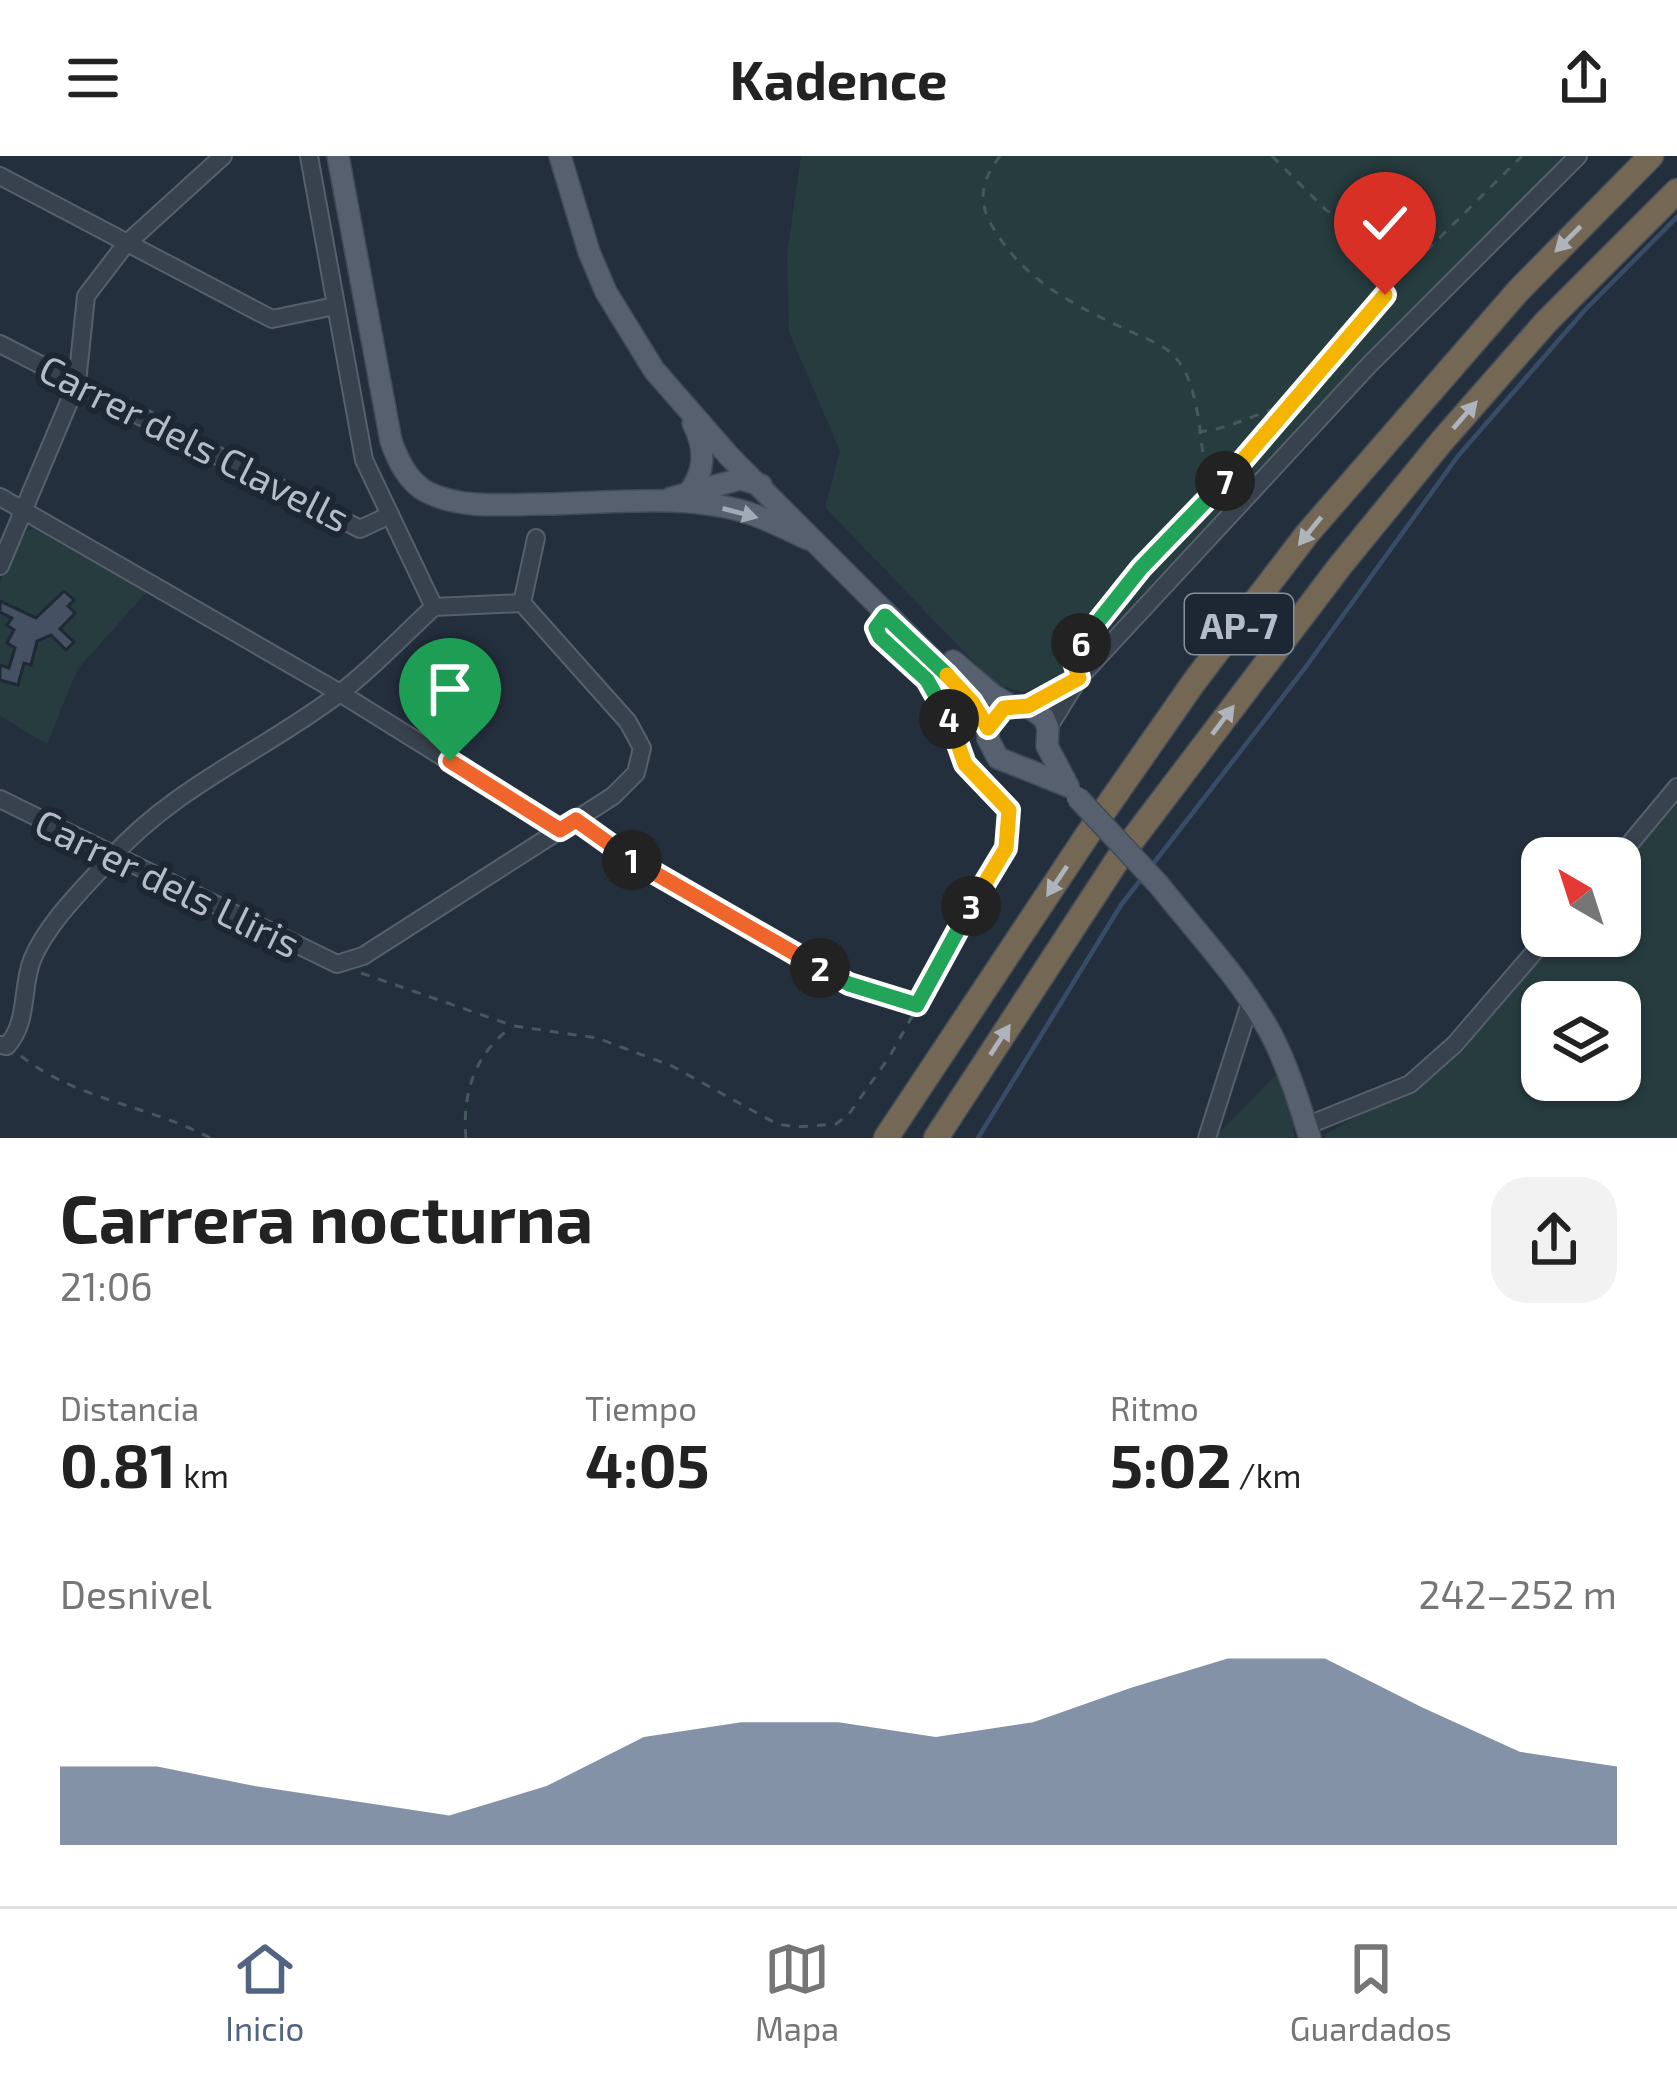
<!DOCTYPE html>
<html lang="es">
<head>
<meta charset="utf-8">
<style>
  :root { --surface:#fff; --page:#f2f2f2; --text:#222; --muted:#767676; --line:#e0e0e0; --accent:#516482 }
  body { margin:0; font-family:"Exo 2",sans-serif; background:var(--page); color:var(--text); height:100vh; display:flex; flex-direction:column; font-size:45px; white-space:nowrap }
  * { box-sizing:border-box; margin:0 }
  p { font-size:39px; color:var(--muted) }
  .icon { flex:none; width:66px; height:66px; fill:none; stroke:currentColor; stroke-width:2; stroke-linecap:round; stroke-linejoin:round }
  .map { position:relative; height:982px; overflow:hidden }
  .sheet { display:flex; flex-direction:column; background:var(--surface); flex:1 }
  .sheet>* { flex:none }
  .needle { width:78px; rotate:321deg }
  .buttons { position:absolute; left:1521px; top:681px; display:grid; gap:24px }
  .buttons a { display:grid; place-items:center; width:120px; height:120px; border-radius:24px; background:var(--surface); box-shadow:0 3px 9px #0004; font-size:60px }
  .pin { position:absolute; display:grid; place-items:center; width:102px; height:102px; color:#fff; margin:-123px -51px; border-radius:50% 50% 50% 0; rotate:-45deg; box-shadow:0 0 12px #0007 }
  .pin .icon { rotate:45deg }
  .km { position:absolute; width:60px; height:60px; margin:-30px; border-radius:50%; background:#222; color:#fff; font-size:33px; line-height:60px; text-align:center }
  .round { display:grid; place-items:center; flex:none; width:126px; height:126px; border-radius:36px; background:var(--page) }
  .summary { display:flex; align-items:center; justify-content:space-between; height:204px; padding:0 60px }
  h1 { font-size:66px; font-weight:700; line-height:90px }
  .figures { display:grid; grid-template-columns:repeat(3,1fr); gap:18px; height:204px; padding:12px 60px }
  .figures div { display:grid; align-content:center }
  .figures b { font-size:60px; font-weight:700 }
  .figures small { font-size:33px; font-weight:400 }
  .figures p { font-size:33px }
  .chart { height:336px; padding:24px 60px }
  .chart p { display:flex; justify-content:space-between }
  .chart svg { width:100%; height:216px; margin-top:12px; fill:var(--accent); opacity:.7 }
  header { display:flex; justify-content:space-between; align-items:center; height:156px; padding:0 60px; background:var(--surface); font-size:54px; font-weight:700 }
  .menu { display:flex; justify-content:space-around; align-items:center; height:168px; border-top:3px solid var(--line); background:var(--surface); font-size:33px; color:var(--muted) }
  .menu a { display:grid; justify-items:center; gap:6px }
  .menu .current { color:var(--accent) }
  .map>svg:first-child { display:block }
</style>
</head>
<body>
<header><svg class="icon" aria-label="menu" viewBox="0 0 24 24"><path d="M4 6h16M4 12h16M4 18h16"/></svg>Kadence<svg class="icon" aria-label="share" viewBox="0 0 24 24"><path d="M12 15V3M7 8l5-5 5 5M5 13v7h14v-7"/></svg></header>
<div class="map">
<svg width="1677" height="982" viewBox="0 0 1677 982">
  <rect width="100%" height="100%" fill="#242f3e"/>
  <g fill="#263c3f" fill-rule="evenodd">
    <polygon points="801,0 1564,0 1061,523 1023,536 995,528 825,351 840,295 789,176 787,99"/>
    <polygon points="37,371 148,434 77,514 47,588 0,560 0,426 23,377"/>
    <path d="M1677,633V982H1325L1324,979L1416,926L1546,780H1620V702ZM1542,846H1620V924H1542Z"/>
    <polygon points="1286,909 1294,982 1214,982"/>
  </g>
  <g fill="none" stroke-linecap="round" stroke-linejoin="round">
    <g stroke="#394c67" stroke-width="4.5">
      <polyline points="1153,708 1305,512 1458,300 1584,155 1677,61"/>
      <polyline points="978,982 1121,749 1142,722"/>
    </g>
  </g>
  <polygon fill="#455162" stroke="#1f2835" stroke-width="3" points="64,435 74,444 68,450 75,457 60,473 74,486 66,494 51,479 37,485 31,509 24,507 18,529 0,524 0,509 9,512 15,492 7,487 14,474 7,469 12,462 0,456 0,445 36,462"/>
  <g fill="none" stroke-linecap="round" stroke-linejoin="round">
    <defs>
      <g id="minor">
        <polyline points="309,0 364,304 434,451"/>
        <polyline points="0,20 272,163 335,150"/>
        <polyline points="0,188 360,373 390,359"/>
        <polyline points="0,341 340,537 560,674"/>
        <polyline points="0,410 77,227 86,140 125,89 223,0"/>
        <polyline points="522,447 536,382"/>
        <polyline points="1027,550 1073,525"/>
        <polyline points="1048,572 1079,522 1370,208 1578,0"/>
        <polyline points="0,643 337,808 363,800 613,640 636,617 642,592 628,566 522,447"/>
        <polyline points="1618,702 1677,631"/>
        <path d="M0,889L7,890C29,865 21,833 32,804C47,767 84,732 110,703C175,630 264,595 340,537C373,512 403,479 434,451L522,447"/>
        <polyline points="1306,970 1410,928 1455,888 1548,780"/>
        <polyline points="1207,982 1251,844"/>
      </g>
      <g id="major">
        <path d="M338,0L391,285C398,305 408,326 427,336C463,354 508,348 546,348C610,347 686,337 749,357C769,364 789,374 808,383"/>
        <polyline points="560,0 589,96 606,136 654,214 729,300 961,532 988,572 988,583 998,602 1068,630"/>
        <path d="M687,339C706,316 706,293 693,267"/>
        <polyline points="671,342 740,323 761,329"/>
        <polyline points="953,505 993,539 1011,550 1027,550 1044,562 1048,572 1047,590 1068,630"/>
        <path d="M1159,729C1197,777 1242,824 1271,878C1288,911 1299,946 1310,982"/>
      </g>
      <g id="highway">
        <polyline points="886,982 1088,678 1194,526 1307,378 1518,135 1651,0"/>
        <polyline points="936,982 1118,703 1340,410 1442,285 1546,166 1677,35"/>
      </g>
    </defs>
    <use href="#minor" stroke="#565f6c" stroke-width="20"/>
    <use href="#major" stroke="#414a57" stroke-width="24"/>
    <use href="#highway" stroke="#434c59" stroke-width="27"/>
    <g stroke="#44595c" stroke-width="3" stroke-dasharray="9 9" stroke-linecap="butt">
      <path d="M1000,0C980,26 977,47 995,75C1027,126 1072,148 1125,173C1141,181 1162,187 1174,200C1202,227 1202,304 1207,342"/>
      <polyline points="1272,0 1326,54 1380,85 1398,120"/>
      <path d="M1198,276C1231,273 1258,256 1291,248"/>
      <polyline points="1073,502 1141,412 1224,326 1399,122 1522,0"/>
      <path d="M592,676C690,746 799,812 915,848"/>
      <polyline points="361,817 514,870 597,882 672,910 777,968 797,971 836,968 849,958 890,900 1006,692 1009,654 965,608 956,576 927,524 878,477"/>
      <path d="M21,900C81,946 146,948 210,982"/>
      <path d="M466,982C462,937 475,897 512,871"/>
    </g>
    <use href="#minor" stroke="#38414e" stroke-width="16"/>
    <use href="#major" stroke="#56606e" stroke-width="21"/>
    <use href="#highway" stroke="#746855" stroke-width="24"/>
    <defs>
      <polyline id="major-bridge" points="1077,641 1159,729"/>
    </defs>
    <use href="#major-bridge" stroke="#414a57" stroke-width="24" stroke-linecap="butt"/>
    <use href="#major-bridge" stroke="#56606e" stroke-width="21"/>
  </g>
  <defs><path id="oneway-solid" d="M-6-.8H1V-3.2L6.5 0L1 3.2V.8H-6Z" transform="scale(3)"/></defs>
  <g fill="#aeb4bd">
    <use href="#oneway-solid" transform="translate(1568 83) rotate(135)"/>
    <use href="#oneway-solid" transform="translate(1465 259) rotate(-49)"/>
    <use href="#oneway-solid" transform="translate(1310 375) rotate(129)"/>
    <use href="#oneway-solid" transform="translate(1223 564) rotate(-53)"/>
    <use href="#oneway-solid" transform="translate(1057 725) rotate(124)"/>
    <use href="#oneway-solid" transform="translate(1000 884) rotate(-57)"/>
  </g>
  <use fill="#a1aab7" href="#oneway-solid" transform="translate(740 357) rotate(15)"/>
  <g fill="none" stroke-linecap="round" stroke-linejoin="round">
    <defs>
      <polyline id="split-1" points="450,605 560,674 576,664 632,704"/>
      <polyline id="split-2" points="632,704 820,812"/>
      <polyline id="split-3" points="820,812 849,828 917,849 971,750"/>
      <polyline id="split-4" points="949,563 965,608 1009,654 1006,692 971,750"/>
      <polyline id="split-5" points="947,519 885,460 876,472 880,481 927,524 949,563"/>
      <polyline id="split-6" points="947,519 972,546 988,572 1004,552 1028,550 1079,522 1072,500 1081,487"/>
      <polyline id="split-7" points="1081,487 1141,412 1225,325"/>
      <polyline id="split-8" points="1225,325 1385,139"/>
    </defs>
    <use href="#split-1" stroke="#fff" stroke-width="24"/>
    <use href="#split-2" stroke="#fff" stroke-width="24"/>
    <use href="#split-3" stroke="#fff" stroke-width="24"/>
    <use href="#split-4" stroke="#fff" stroke-width="24"/>
    <use href="#split-5" stroke="#fff" stroke-width="24"/>
    <use href="#split-6" stroke="#fff" stroke-width="24"/>
    <use href="#split-7" stroke="#fff" stroke-width="24"/>
    <use href="#split-8" stroke="#fff" stroke-width="24"/>
    <use href="#split-1" stroke="#f0652b" stroke-width="15"/>
    <use href="#split-2" stroke="#f0652b" stroke-width="15"/>
    <use href="#split-3" stroke="#22a559" stroke-width="15"/>
    <use href="#split-4" stroke="#f5b400" stroke-width="15"/>
    <use href="#split-5" stroke="#22a559" stroke-width="15"/>
    <use href="#split-6" stroke="#f5b400" stroke-width="15"/>
    <use href="#split-7" stroke="#22a559" stroke-width="15"/>
    <use href="#split-8" stroke="#f5b400" stroke-width="15"/>
  </g>
  <g text-anchor="middle" dominant-baseline="central" stroke-width="12" stroke-linejoin="round" paint-order="stroke">
    <rect fill="#1d2633" stroke="#878f9c" stroke-width="3" x="1185" y="438" width="108" height="60" rx="9"/>
    <g font-size="36" font-weight="bold" fill="#b4bcc9">
      <text x="1239" y="468">AP-7</text>
    </g>
    <g font-size="39" fill="#b4bcc9" stroke="#1d2633">
      <text transform="translate(195 286) rotate(27)">Carrer dels Clavells</text>
      <text transform="translate(168 726) rotate(26)">Carrer dels Lliris</text>
    </g>
  </g>
</svg>
<div class="buttons">
<a><svg class="needle" viewBox="-14 -14 28 28"><path d="M0-13l5 13h-10z" fill="#e53935"/><path d="M0 13l5-13h-10z" fill="#767676"/></svg></a>
<a><svg class="icon" aria-label="layers" viewBox="0 0 24 24"><path d="M12 4l9 5-9 5-9-5zM3 14l9 5 9-5"/></svg></a>
</div>
<div class="pin" style="left:450px;top:605px;background:#1e9e55"><svg class="icon" aria-label="arrive" viewBox="0 0 24 24"><path d="M6 21V4h12l-3 4 3 4H6"/></svg></div>
<div class="pin" style="left:1385px;top:139px;background:#d93025"><svg class="icon" aria-label="check" viewBox="0 0 24 24"><path d="M5 12l5 5 9-10"/></svg></div>
<b class="km" style="left:632px;top:704px">1</b>
<b class="km" style="left:820px;top:812px">2</b>
<b class="km" style="left:971px;top:750px">3</b>
<b class="km" style="left:949px;top:563px">4</b>
<b class="km" style="left:1081px;top:487px">6</b>
<b class="km" style="left:1225px;top:325px">7</b>
</div>
<section class="sheet">
<div class="summary"><div><h1>Carrera nocturna</h1><p>21:06</p></div><a class="round"><svg class="icon" aria-label="share" viewBox="0 0 24 24"><path d="M12 15V3M7 8l5-5 5 5M5 13v7h14v-7"/></svg></a></div>
<div class="figures">
<div><p>Distancia</p><b>0.81<small> km</small></b></div>
<div><p>Tiempo</p><b>4:05</b></div>
<div><p>Ritmo</p><b>5:02<small> /km</small></b></div>
</div>
<div class="chart"><p><span>Desnivel</span>242–252 m</p>
<svg viewBox="0 0 160 44" preserveAspectRatio="none"><path d="M0 44V28L10 28L20 32L30 35L40 38L50 32L60 22L70 19L80 19L90 22L100 19L110 12L120 6L130 6L140 16L150 25L160 28V44z"/></svg>
</div>
</section>
<nav class="menu">
<a class="current"><svg class="icon" aria-label="home" viewBox="0 0 24 24"><path d="M3 11l9-7 9 7M6 9v11h12V9"/></svg>Inicio</a>
<a><svg class="icon" aria-label="map" viewBox="0 0 24 24"><path d="M3 6l6-2 6 2 6-2v14l-6 2-6-2-6 2zM9 4v14M15 6v14"/></svg>Mapa</a>
<a><svg class="icon" aria-label="saved" viewBox="0 0 24 24"><path d="M7 4h10v16l-5-4-5 4z"/></svg>Guardados</a>
</nav>
</body>
</html>
